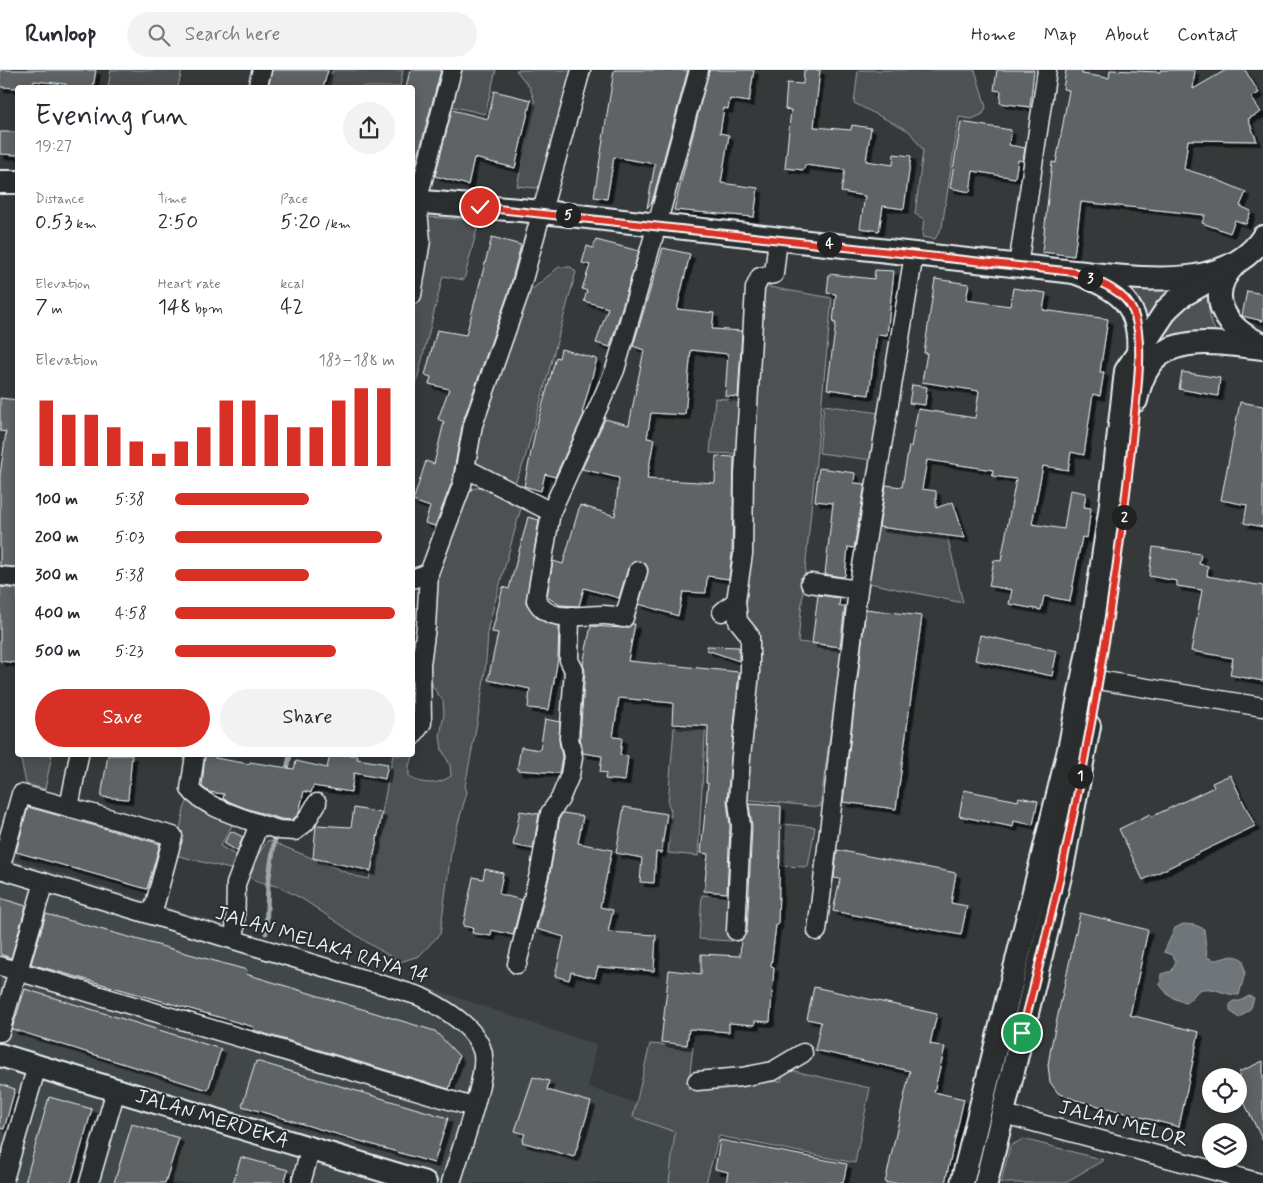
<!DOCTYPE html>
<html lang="en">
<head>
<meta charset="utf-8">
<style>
  :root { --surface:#fff; --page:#f2f2f3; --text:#2b2b33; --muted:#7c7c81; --line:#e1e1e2; --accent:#d93025 }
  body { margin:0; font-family:Mynerve,sans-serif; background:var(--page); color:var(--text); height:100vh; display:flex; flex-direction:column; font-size:19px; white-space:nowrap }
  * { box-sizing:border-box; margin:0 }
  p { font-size:16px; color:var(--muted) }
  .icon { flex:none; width:28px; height:28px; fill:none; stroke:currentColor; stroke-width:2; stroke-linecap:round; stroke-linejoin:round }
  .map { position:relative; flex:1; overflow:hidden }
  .details { position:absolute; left:15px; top:15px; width:400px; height:672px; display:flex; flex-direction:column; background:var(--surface); border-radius:5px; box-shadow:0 2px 12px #0003 }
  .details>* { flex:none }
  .tools { position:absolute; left:1202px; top:998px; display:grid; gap:10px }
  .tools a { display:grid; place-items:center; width:45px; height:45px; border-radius:50%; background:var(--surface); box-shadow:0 2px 12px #0003; font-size:25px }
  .pin { position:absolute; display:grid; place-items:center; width:42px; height:42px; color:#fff; margin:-21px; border:2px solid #fff; border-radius:50%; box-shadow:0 1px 5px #0007 }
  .km { position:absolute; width:25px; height:25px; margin:-12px; border-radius:50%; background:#222; color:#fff; font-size:14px; line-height:25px; text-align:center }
  .round { display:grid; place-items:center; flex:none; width:52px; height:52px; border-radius:26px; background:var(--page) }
  .overview { display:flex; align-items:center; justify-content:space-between; height:85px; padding:0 20px }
  h1 { font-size:28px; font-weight:600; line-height:38px }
  .figures { display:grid; grid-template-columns:repeat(3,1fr); gap:8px; height:85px; padding:5px 20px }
  .figures div { display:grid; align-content:center }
  .figures b { font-size:21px; font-weight:600 }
  .figures small { font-size:14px; font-weight:400 }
  .figures p { font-size:14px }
  .chart { height:140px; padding:10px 20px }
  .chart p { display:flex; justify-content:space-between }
  .chart svg { width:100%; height:90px; margin-top:5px; stroke:var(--accent); stroke-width:6 }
  .button { display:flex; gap:10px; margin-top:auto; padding:10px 20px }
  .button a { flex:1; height:58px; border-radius:30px; background:var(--accent); color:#fff; font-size:20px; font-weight:600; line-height:58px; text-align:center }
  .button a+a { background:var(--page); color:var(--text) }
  ul { padding:0 20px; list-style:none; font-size:16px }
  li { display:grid; grid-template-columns:80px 60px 1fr; align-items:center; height:38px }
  li i { height:12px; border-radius:6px; background:var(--accent) }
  header { display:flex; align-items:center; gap:30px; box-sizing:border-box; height:70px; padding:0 25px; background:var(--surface); border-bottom:1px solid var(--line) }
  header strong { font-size:24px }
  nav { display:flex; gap:28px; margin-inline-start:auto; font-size:18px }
  .search { width:350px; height:45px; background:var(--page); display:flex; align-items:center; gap:12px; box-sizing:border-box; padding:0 18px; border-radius:28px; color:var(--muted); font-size:19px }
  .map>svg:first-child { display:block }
</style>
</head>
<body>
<header>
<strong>Runloop</strong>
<div class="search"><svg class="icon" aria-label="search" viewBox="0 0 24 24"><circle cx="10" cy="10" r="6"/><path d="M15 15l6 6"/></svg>Search here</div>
<nav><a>Home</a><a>Map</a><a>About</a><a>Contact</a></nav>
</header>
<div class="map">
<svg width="1263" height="1113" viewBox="0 0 1263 1113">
  <defs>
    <filter id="shadow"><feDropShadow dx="4.5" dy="4.5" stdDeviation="0" flood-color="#0009"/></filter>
  </defs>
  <rect width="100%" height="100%" fill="#35393a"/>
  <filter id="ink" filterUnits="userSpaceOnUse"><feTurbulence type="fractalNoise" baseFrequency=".02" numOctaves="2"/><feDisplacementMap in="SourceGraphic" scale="10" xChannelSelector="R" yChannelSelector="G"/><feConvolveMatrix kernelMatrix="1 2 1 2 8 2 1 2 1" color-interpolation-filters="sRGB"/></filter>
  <g filter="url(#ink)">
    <polygon fill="#424647" points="0,785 448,924 596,975 588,1017 636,1033 634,1047 675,1062 669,1113 0,1113"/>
    <g fill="#4d5152" stroke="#9aa1a5">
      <polygon points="111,0 182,0 178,17 108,17"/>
      <polygon points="333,0 403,0 400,17 327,17"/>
      <polygon points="456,0 496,0 485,44 446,35"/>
      <polygon points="516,0 572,0 546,119 517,116 535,32 530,18"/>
      <polygon points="858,0 975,0 986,37 983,44 972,49 959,47 942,157 935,169 922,167 924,149 915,144 923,80 909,61 854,33"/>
      <polygon points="412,146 473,150 477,159 464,210 443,206 415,318 413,319"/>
      <polygon points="559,197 571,197 576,202 524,392 514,415 473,393 472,383 524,226"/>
      <polygon points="1119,214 1182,217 1145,259"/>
      <polygon points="763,216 832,228 798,572 842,577 820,737 742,729 759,569 746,545"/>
      <path d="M1211,220C1207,239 1208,251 1219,266L1154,272L1171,242Z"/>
      <polygon points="715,328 745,331 742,384 710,383"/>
      <polygon points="824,335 879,343 872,390 819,383"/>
      <path d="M487,416L521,438L488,557C487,610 475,663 465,716L467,722L452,775L440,864L419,886L400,892L371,875L304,830L280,817L256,811L249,805L255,789L268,770L355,806L369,809L393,685H412L413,678L416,681L409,695V707C423,715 438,715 451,706L450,695L442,680L440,666L444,644L443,631L433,617L428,598L437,498L459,441L472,419Z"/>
      <polygon points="874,456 947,465 963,533 869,513 866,509"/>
      <polygon points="695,631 707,633 698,786 668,783 671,741 668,733 674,658 693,657"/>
      <polygon points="20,685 52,685 45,719 26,714"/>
      <polygon points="189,728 234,752 220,776 237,786 234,800 175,785 184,739"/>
      <polygon points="783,754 815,757 808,797 781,796"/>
      <polygon points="702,825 733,828 732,871 699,869"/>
      <polygon points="650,974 693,977 688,1019 781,1011 785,999 870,1018 855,1093 719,1066 706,1113 669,1113 675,1062 633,1047"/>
      <polygon points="1023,1069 1104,1090 1064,1113 1001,1113 1010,1076"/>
    </g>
    <g fill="#707579" stroke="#a0a7ac">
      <path d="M1183,854L1195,855L1204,859L1207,887L1214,890C1226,889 1233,882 1243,890L1245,903L1239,925C1227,926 1215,917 1203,919C1195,920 1193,930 1185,933L1169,926L1160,915L1161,904L1172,901L1176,891L1172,885L1164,882L1175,858Z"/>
      <polygon points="1249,926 1254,928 1251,938 1239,948 1230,941 1230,935 1233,931 1240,931"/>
    </g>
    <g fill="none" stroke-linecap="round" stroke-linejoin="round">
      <g stroke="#a0a7ac" stroke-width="5">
        <polyline points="286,704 290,685"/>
        <polyline points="266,863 268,813 279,742"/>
      </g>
    </g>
    <g fill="#5f6365" stroke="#e8f1f8" filter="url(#shadow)">
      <polygon points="0,0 96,0 93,18 65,18 66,14 34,11 33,18 18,18 0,17"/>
      <polygon points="272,0 328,0 323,18 268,18"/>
      <polygon points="410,0 441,0 414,101 412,100 412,18 406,18"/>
      <polygon points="614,0 688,0 652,132 647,138 655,94 614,87 607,129 594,127"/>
      <polygon points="709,0 754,0 749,32 730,29 728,39 724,38 720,63 729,65 721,113 758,118 754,147 674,140"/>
      <polygon points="804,0 820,0 814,57 851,60 852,55 871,58 866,91 893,95 894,84 911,86 904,139 883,136 879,161 860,158 865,126 841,122 845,100 805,95 804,100 785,98 791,40 785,39 787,13 803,14"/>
      <polygon points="997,0 1034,0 1030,37 1000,33 1001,21 994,20"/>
      <polygon points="1066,0 1082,0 1082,4 1109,8 1110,0 1160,2 1161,0 1195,0 1193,19 1226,0 1245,0 1259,23 1251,27 1261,42 1248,49 1257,71 1188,70 1184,99 1213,108 1246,122 1240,136 1251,141 1246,154 1235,150 1230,163 1202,153 1205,145 1081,132 1074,186 1042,182 1052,92 1056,93 1069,20 1063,19"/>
      <polygon points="494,21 531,30 515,98 474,88 468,115 435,106 452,40 488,49"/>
      <polygon points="961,52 1011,60 1009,75 1025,78 1023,91 1018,90 1015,108 973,101 970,122 950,118"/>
      <polygon points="0,62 18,62 18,85 0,84"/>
      <polygon points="492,167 521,175 509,221 463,351 452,412 435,456 425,453 430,437 413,431 426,391 434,394 444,352 438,349 449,319 429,314 431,307 425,305 437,260 466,265"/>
      <polygon points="596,170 639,181 610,277 596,273 608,238 584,231 587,221 582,219 590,195 582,193 587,176 593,178"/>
      <polygon points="663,178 690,184 677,239 714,243 712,259 742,261 738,327 725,326 728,284 691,280 685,345 651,343 647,368 654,369 647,409 715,413 716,386 734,387 732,483 729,509 707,506 706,523 683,522 678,546 639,534 648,499 645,493 636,491 628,498 619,528 584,518 579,536 560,535 547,527 553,491 563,494 580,435 615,446 619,408 582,399 605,349 629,355 644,280 633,276"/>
      <polygon points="875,200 894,201 887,265 877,264 869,325 827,319 836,253 833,253 836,224 827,223 829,204 874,209"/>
      <polygon points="935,209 969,214 966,230 1010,236 1013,218 1046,223 1043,240 1108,249 1100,302 1104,302 1100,326 1093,324 1084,385 1071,382 1068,400 1043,396 1032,454 1064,459 1070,420 1086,423 1084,437 1091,438 1087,468 1082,467 1070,531 1044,526 1041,540 1009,534 1012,520 989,516 994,490 1001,491 1016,409 992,406 993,400 927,390 922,419 936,421 936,438 953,432 965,468 879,457 886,415 902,417 909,376 911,377 918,339 975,348 979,321 922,312 927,283 924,283"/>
      <polygon points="1247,221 1263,224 1263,251 1242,246"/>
      <polygon points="561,279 597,289 582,343 584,344 555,407 545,404 541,421 524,416 536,358 556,287 559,288"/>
      <polygon points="1182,302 1220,308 1218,326 1179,319"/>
      <polygon points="912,315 927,317 925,335 909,333"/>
      <polygon points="0,328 18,330 18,497 0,496 0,405 6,362 0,361"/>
      <polygon points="1240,332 1263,336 1263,457 1244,453 1247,435 1221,430"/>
      <polygon points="819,398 855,403 854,413 865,414 854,478 848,477 845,506 842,507 825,504 833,433 815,431"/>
      <polygon points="528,447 539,450 526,533 536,547 546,553 559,556 558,588 549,640 528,638 530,619 488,610 498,563 492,562 503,517 509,519"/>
      <polygon points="1153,477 1201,484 1199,494 1208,496 1207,506 1263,516 1263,611 1230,605 1233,588 1191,581 1202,520 1177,516 1177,511 1149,506"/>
      <polygon points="0,517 18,519 18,593 0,591"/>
      <polygon points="818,525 840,528 839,536 845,536 840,577 812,573"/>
      <polygon points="866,539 922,546 896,739 843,732"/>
      <polygon points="633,554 635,554 628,591 739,602 727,731 730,756 727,823 704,821 708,784 701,783 708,713 706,713 708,656 672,654 673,633 619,628 613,667 622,668 620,685 628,686 625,711 605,709 606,703 600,702 602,686 583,683 580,667 585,601 583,594 591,556 623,558"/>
      <polygon points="980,565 1057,581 1052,606 975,590"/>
      <polygon points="707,576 739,577 739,591 707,580"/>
      <polygon points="545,649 560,652 559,670 562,687 559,703 517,700 521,677 540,680"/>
      <polygon points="108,685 132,685 128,729 101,727"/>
      <polygon points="205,685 216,685 215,688 249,694 250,692 294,699 296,691 327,698 330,685 358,685 357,689 388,694 385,709 354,703 351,722 313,716 311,723 304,721 299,743 292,750 281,749 245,738 223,729 224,724 209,722 202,717"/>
      <polygon points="1230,705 1255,756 1143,810 1119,759 1150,744 1151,747 1214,717 1212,713"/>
      <polygon points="964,720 1018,731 1019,727 1038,731 1033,755 1014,751 1013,757 959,746"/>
      <polygon points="749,734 781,736 778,855 776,855 771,896 774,897 770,952 755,951 755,955 729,953 729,962 689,959 687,975 661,972 669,900 701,904 701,884 740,886 741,870 747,862 752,756"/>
      <polygon points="28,737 160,774 147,819 16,782"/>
      <polygon points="624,737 667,744 661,783 656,782 654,813 640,812 642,788 616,783"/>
      <polygon points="354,738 382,743 371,801 313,788 316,755 351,757"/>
      <polygon points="520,741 539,744 533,779 513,775"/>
      <polygon points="563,743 583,746 578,773 612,780 600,837 613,840 608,862 656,865 654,901 598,897 595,908 571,902 569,910 555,906 564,867 537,859 550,803 560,747"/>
      <polygon points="231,761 243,767 237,781 224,773"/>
      <polygon points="837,780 956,803 951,833 967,836 961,865 833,841 840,809 834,808"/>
      <polygon points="485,799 503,803 499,824 522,830 513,865 492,860 491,866 472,863 473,858 463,856 473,807 483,809"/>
      <polygon points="0,828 26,836 11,888 0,884"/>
      <polygon points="1080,843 1148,860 1130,945 1199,962 1179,1057 1076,1030 1058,1023 1050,1012 1048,995 1051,977"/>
      <polygon points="46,844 247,900 246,904 435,961 459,986 449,1019 253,960 254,957 31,894"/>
      <polygon points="814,917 937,944 930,974 945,977 934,1022 964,1029 945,1113 885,1113 910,1001 815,980 821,952 807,949"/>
      <polygon points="25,919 221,979 208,1020 12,959"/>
      <polygon points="256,991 448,1048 434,1093 242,1036"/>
      <polygon points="1263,991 1263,1071 1239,1022 1239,1002"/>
      <polygon points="533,1007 549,1011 547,1020 591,1032 574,1087 522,1072 525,1064 515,1061"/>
      <polygon points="0,1014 15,1019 4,1059 0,1058"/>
      <polygon points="49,1027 92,1039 71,1113 25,1113"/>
      <polygon points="132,1054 179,1068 165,1113 114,1113"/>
      <polygon points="720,1070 847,1094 843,1113 726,1113 728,1102 715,1099"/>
      <polygon points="241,1087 288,1100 284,1113 233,1113"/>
    </g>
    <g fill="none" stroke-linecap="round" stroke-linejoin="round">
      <defs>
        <g id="minor">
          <polyline points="257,18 262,0"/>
          <polyline points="1018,196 1047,0"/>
          <polyline points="412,225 421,170 417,132 452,0"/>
          <polyline points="465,398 551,442"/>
          <path d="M638,501L624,548C618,547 611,545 605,545C582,544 549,555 536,530L551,442L615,300L657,155L699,0"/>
          <polyline points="0,506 18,508"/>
          <polyline points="412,509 429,503 462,415 473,355 519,224 581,0"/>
          <polyline points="810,513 858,520"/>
          <polyline points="722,542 736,531 743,484 744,404 755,218 760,207 774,204 778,169"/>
          <polyline points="1098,610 1263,637"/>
          <polyline points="412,667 422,653 421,594 426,557 429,503"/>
          <path d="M195,685L190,719C201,735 240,747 259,754L236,814L235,870"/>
          <polyline points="69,738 79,685"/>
          <polyline points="259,754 279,760 295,761 305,753 317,733"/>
          <path d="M0,799L419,926C442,937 474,955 482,980C490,1002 458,1087 451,1113"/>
          <polyline points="0,799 21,724 173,766 152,845"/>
          <polyline points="736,861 741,756 738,732 741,687 750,603 750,566 738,551 736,531"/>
          <polyline points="817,861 858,520 914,184"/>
          <polyline points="517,894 540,800 550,743 560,729 570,705 573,687 569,668 574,600 569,590 570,547"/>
          <polyline points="0,896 473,1037"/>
          <polyline points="0,962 44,812"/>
          <polyline points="697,1011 742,1007 773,1001 803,983"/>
          <polyline points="1004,1044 1260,1113"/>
          <polyline points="3,1113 37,996"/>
          <polyline points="89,1113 116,1020"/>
          <polyline points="301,1113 311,1078"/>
        </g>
        <g id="major">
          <polyline points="0,112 18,112"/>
          <path d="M412,131L543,142L1074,202C1132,207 1225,225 1263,167"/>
          <path d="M1234,195C1203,227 1228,261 1262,274"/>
          <path d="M1074,202C1118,218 1142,233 1138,285"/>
          <path d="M1136,330C1139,318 1142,306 1150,295C1173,262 1230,275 1263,278"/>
          <polyline points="0,985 425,1113"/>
          <polyline points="962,1113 1069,680 1092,560 1110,442 1126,301 1167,239 1180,227 1232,197"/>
          <polyline points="986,1113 1062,798 1089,656"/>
        </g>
      </defs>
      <use href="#minor" stroke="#e8f1f8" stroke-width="21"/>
      <use href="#major" stroke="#e8f1f8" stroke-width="26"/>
      <use href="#minor" stroke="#2a2d2e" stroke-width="18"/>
      <use href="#major" stroke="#2a2d2e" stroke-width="22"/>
    </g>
  </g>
  <g fill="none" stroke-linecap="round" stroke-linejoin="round" filter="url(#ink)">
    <defs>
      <path id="route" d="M480,137L1074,202C1094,210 1124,219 1133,241C1146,272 1135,336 1132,370C1117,513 1093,657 1062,798C1050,853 1036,908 1022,963"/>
    </defs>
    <use href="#route" stroke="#fff" stroke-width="10"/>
    <use href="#route" stroke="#d93025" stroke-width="6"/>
  </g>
  <g text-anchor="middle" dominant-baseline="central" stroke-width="4" stroke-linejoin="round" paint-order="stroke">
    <g font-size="20" fill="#e8f1f8" stroke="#2a2d2e">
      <text transform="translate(322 875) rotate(17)">JALAN MELAKA RAYA 14</text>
      <text transform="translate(212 1049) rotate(17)">JALAN MERDEKA</text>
      <text transform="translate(1123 1054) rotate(15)">JALAN MELOR</text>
    </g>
  </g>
</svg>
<div class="tools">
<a><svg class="icon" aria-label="locate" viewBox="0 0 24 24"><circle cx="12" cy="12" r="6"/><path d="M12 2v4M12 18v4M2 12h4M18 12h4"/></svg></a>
<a><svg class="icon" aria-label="layers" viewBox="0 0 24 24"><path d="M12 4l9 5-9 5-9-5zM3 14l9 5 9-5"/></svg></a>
</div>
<div class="pin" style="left:1022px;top:963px;background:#1e9e55"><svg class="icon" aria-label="arrive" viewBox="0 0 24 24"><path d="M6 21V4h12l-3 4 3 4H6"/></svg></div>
<div class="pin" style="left:480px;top:137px;background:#d93025"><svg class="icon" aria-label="check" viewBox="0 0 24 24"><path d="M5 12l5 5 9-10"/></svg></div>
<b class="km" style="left:1080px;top:706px">1</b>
<b class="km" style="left:1124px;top:447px">2</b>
<b class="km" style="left:1090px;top:208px">3</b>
<b class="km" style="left:829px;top:174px">4</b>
<b class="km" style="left:568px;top:145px">5</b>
<section class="details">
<div class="overview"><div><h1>Evening run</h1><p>19:27</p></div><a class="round"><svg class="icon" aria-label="share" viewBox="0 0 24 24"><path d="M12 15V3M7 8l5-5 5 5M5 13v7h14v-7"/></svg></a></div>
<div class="figures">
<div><p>Distance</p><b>0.53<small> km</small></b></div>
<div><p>Time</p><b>2:50</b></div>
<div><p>Pace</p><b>5:20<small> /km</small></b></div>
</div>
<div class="figures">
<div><p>Elevation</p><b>7<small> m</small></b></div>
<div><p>Heart rate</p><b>148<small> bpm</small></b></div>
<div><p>kcal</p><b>42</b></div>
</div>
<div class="chart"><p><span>Elevation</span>183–188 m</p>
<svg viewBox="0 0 160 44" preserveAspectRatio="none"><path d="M5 44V12M15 44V19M25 44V19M35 44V25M45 44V32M55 44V38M65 44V32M75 44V25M85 44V12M95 44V12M105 44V19M115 44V25M125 44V25M135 44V12M145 44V6M155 44V6"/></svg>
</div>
<ul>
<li><b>100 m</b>5:38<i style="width:61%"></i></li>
<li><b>200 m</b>5:03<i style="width:94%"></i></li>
<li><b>300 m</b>5:38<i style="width:61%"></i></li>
<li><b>400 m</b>4:58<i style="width:100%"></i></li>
<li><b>500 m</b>5:23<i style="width:73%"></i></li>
</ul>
<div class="button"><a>Save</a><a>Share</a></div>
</section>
</div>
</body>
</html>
